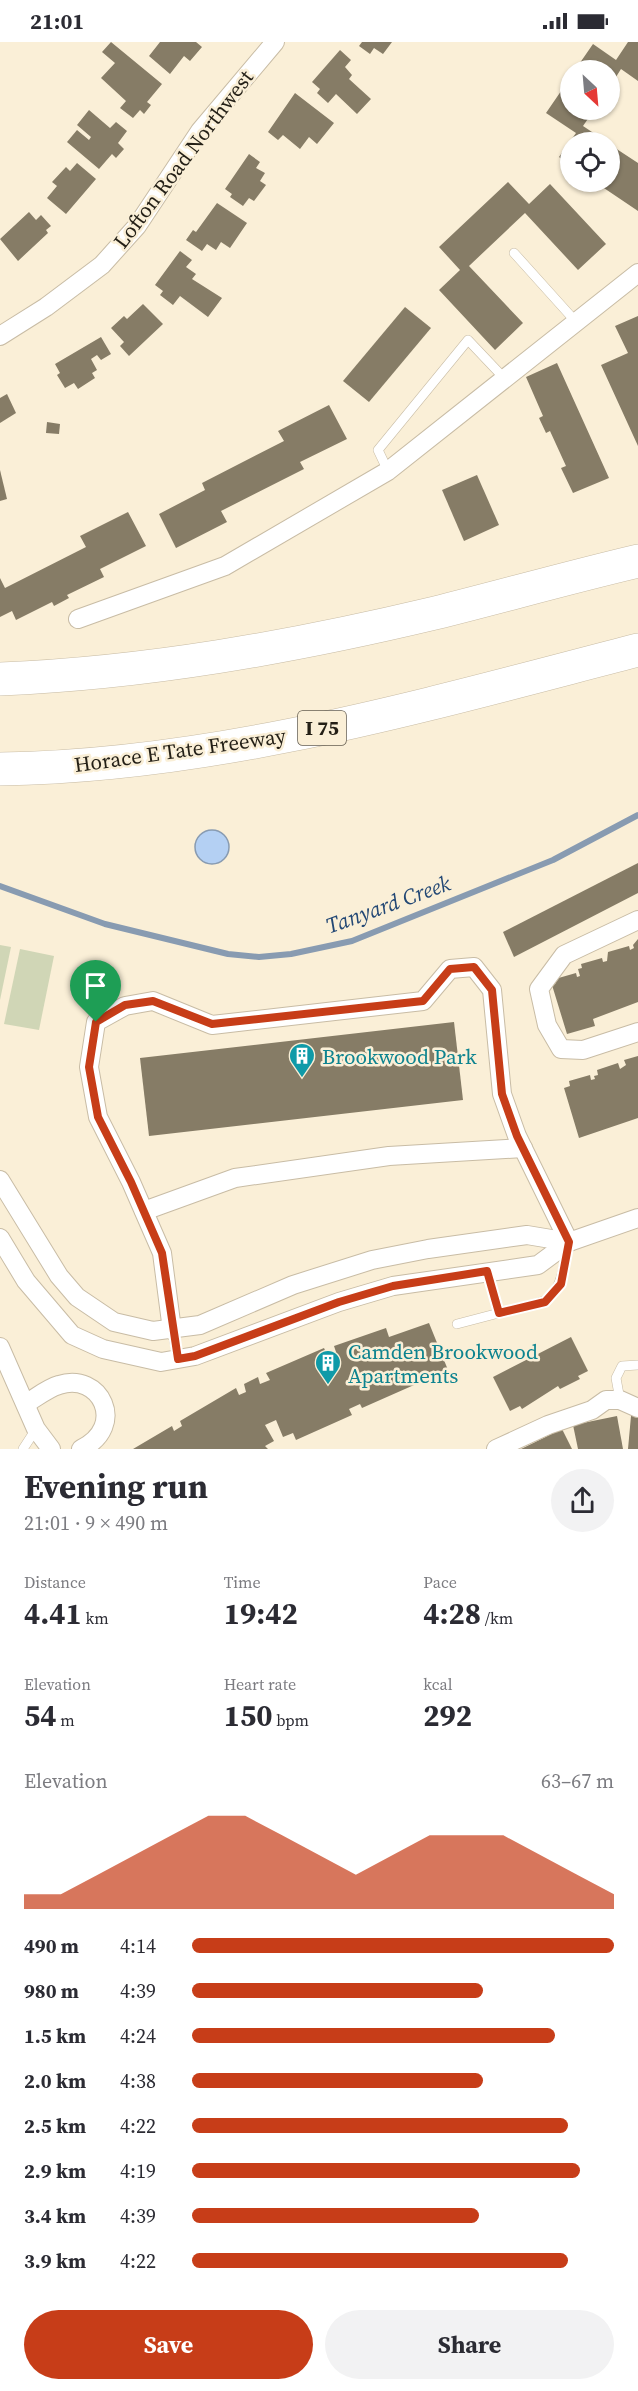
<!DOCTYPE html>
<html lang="en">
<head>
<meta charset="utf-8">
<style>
  :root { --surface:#fff; --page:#f2f2f3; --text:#2b2b33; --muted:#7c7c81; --accent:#c73d18 }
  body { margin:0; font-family:"Source Serif 4",serif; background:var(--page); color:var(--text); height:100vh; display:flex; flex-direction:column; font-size:22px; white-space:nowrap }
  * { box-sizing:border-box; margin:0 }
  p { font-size:20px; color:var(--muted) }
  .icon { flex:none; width:33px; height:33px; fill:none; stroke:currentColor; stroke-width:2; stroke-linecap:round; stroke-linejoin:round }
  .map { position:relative; height:1407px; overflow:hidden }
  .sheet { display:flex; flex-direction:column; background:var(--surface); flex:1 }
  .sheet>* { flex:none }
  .needle { width:39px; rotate:154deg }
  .fabs { position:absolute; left:560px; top:18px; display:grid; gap:12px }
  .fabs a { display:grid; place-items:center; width:60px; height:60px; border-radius:50%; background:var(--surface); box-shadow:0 2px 4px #0004; font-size:30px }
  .pin { position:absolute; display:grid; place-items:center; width:51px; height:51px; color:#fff; margin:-62px -26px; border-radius:50% 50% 50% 0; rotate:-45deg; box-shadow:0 0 6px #0007 }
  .pin .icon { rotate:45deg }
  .round { display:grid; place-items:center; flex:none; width:63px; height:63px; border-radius:32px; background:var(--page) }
  .head { display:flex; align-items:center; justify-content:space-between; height:102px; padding:0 24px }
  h1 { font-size:33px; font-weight:700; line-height:45px }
  .stats { display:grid; grid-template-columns:repeat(3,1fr); gap:9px; height:102px; padding:6px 24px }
  .stats div { display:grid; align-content:center }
  .stats b { font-size:30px; font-weight:700 }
  .stats small { font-size:16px; font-weight:400 }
  .stats p { font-size:16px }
  .chart { height:168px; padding:12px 24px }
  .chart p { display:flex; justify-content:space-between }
  .chart svg { width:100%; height:108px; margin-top:6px; fill:var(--accent); opacity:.7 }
  .primary-button { display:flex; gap:12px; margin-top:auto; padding:12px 24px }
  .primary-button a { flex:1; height:69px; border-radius:36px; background:var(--accent); color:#fff; font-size:24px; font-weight:700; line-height:69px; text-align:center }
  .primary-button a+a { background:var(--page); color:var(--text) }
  ul { padding:0 24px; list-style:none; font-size:20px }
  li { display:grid; grid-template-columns:96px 72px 1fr; align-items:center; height:45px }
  li i { height:15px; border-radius:8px; background:var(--accent) }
  .status { display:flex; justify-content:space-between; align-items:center; height:42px; padding:0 30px; background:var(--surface); direction:ltr }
  .status svg { height:16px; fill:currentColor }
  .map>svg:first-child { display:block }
</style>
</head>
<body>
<div class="status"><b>21:01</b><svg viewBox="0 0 49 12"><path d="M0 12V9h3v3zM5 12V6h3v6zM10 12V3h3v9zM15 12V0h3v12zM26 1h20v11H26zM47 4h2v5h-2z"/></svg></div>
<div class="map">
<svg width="638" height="1407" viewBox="0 0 638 1407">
  <rect width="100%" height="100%" fill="#faefd7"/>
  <g fill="#d0d6b6">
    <polygon points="0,903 11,905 0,958"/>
    <polygon points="20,907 54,914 39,988 4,982"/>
  </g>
  <circle fill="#b4d0f3" stroke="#889bb1" stroke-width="1.5" cx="212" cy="805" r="17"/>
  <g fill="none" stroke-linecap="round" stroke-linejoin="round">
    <polyline stroke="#889bb1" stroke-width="6" points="0,844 105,882 228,912 259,915 291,912 352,899 553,818 638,773"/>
  </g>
  <g fill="#867c66">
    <polygon points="111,0 162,42 147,60 151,63 144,72 140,68 133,76 120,66 126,59 101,36 115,21 102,10"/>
    <polygon points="160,0 196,0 202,5 190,19 184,14 170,32 149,14"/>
    <polygon points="362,0 392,0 383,12 374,6 370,12 359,4"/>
    <polygon points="628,0 638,0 638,39 621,27 609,46 609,28 575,28 593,2 616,18"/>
    <polygon points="340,8 351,18 345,25 352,33 349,37 371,57 357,72 336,52 328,61 317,51 320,47 312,40"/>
    <polygon points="570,36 570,68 594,68 583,84 607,100 570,100 570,123 559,115 576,91 546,71"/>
    <polygon points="295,51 334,81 317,102 309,95 300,107 283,93 278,98 268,90"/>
    <polygon points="89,68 110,86 116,80 127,89 118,101 124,107 116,116 112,112 99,127 67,100 77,88 89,98 91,95 77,83"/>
    <polygon points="609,102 638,121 638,169 595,140 609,140"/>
    <polygon points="249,112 260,120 256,126 265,131 260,139 266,143 254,159 249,156 243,164 230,155 232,152 225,147"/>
    <polygon points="77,121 96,137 66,172 47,156 57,144 52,140 66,125 70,129"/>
    <polygon points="508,140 529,162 550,142 606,202 578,228 525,171 469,224 523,281 495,308 439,248 460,228 439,205"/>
    <polygon points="217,161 247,181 230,206 221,200 216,208 207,202 202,209 186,198 193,188 196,190"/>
    <polygon points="29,170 36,178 41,173 51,184 46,188 48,191 18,219 0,197"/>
    <polygon points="180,209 192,218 186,225 196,232 192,237 222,256 208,275 180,254 173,263 160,253 163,249 155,243"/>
    <polygon points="143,262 163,282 129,314 120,304 124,300 111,286 124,274 127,277"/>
    <polygon points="405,265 431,286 369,360 343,339"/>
    <polygon points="638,274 638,404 601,323 628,311 615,284"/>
    <polygon points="101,295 111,312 101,318 97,313 91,317 97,328 92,331 95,336 78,347 74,341 65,346 57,333 60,331 55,322"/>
    <polygon points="557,321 609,436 573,451 561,426 566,424 550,389 546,391 539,376 543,374 526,335"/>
    <polygon points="7,352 16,371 0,381 0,356"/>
    <polygon points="329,363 347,397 300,420 304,427 221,469 227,480 176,506 159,472 205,448 202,441 284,399 278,389"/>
    <polygon points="47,380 60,382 59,392 46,391"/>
    <polygon points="0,428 7,457 0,459"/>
    <polygon points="477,433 499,483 464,499 442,448"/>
    <polygon points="128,470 146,504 100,527 104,535 67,553 69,556 54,564 52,560 16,578 12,569 0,575 0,536 5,546 86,505 80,494"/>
    <polygon points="638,821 638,851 514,915 503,890"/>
    <polygon points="638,897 638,960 593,977 595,984 567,992 552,943 556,941 555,937 576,931 577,935 580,934 578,927 582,926 581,922 602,916 603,920 607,919 608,910 629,904 630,908 634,906 633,903"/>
    <polygon points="454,980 463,1058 149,1094 140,1016"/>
    <polygon points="638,1014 638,1076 579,1096 564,1046 570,1044 569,1039 590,1033 591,1038 595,1037 594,1034 598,1033 597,1028 618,1021 620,1027 626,1023 624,1018"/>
    <polygon points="429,1281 448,1328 362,1366 360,1362 349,1367 352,1373 296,1398 293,1391 283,1395 276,1378 265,1383 274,1399 265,1404 268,1407 133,1407 172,1384 174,1389 182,1384 180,1379 236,1346 239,1353 246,1350 244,1342 258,1335 260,1342 270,1338 266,1331 324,1306 327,1313 336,1310 334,1304 386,1286 389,1295"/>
    <polygon points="571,1295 588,1329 578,1334 580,1337 560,1347 558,1344 522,1367 520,1364 510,1369 493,1335"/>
    <polygon points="617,1374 623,1407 578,1407 573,1383"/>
    <polygon points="631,1374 638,1374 638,1407 628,1407"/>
    <polygon points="562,1387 572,1407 521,1407"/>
  </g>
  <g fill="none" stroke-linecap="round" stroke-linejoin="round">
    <defs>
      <g id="lane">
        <polyline points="514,211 577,281"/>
        <polyline points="388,429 378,408 468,298 505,337"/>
        <path d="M487,1229L499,1271C555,1258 557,1262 568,1204"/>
        <polyline points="457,1282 499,1271"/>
        <polyline points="172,1288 178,1317"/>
        <polyline points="620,1358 616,1336 622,1324 638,1323"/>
        <polyline points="23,1407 36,1387"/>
      </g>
      <g id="street">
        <polyline points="0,294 46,265 102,223 137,184 200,89 275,0"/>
        <polyline points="78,577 225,524 388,429 638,231"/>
        <polyline points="638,878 564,913 539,947 547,983 561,1007 583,1008 638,990"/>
        <polyline points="0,1138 59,1234 77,1255 114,1280 153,1289 200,1283 293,1243 372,1218 428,1207 527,1193 569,1200"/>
        <polyline points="144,1169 235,1136 389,1114 523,1106"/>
        <polyline points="0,1196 26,1239 72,1293 103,1307 161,1320 195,1314 339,1260 393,1244 538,1223 569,1200 638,1176"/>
        <polyline points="172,1288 162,1211 131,1140 98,1075 89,1025 96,980 125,964 153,959 212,983 423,959 450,927 474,925 492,948 502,1052 517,1094 569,1200"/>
        <polyline points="0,1305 36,1387 51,1407"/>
        <path d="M27,1361C37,1355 48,1346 59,1343C100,1329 128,1384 81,1407"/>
        <polyline points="496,1407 548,1383 592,1368 606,1358 620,1358 638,1366"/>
      </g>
      <g id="highway">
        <path d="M0,637C147,631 292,605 435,571C503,554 570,535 638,519"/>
        <path d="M0,727C217,724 429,662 638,608"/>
      </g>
    </defs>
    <use href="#lane" stroke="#c8bca5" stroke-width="10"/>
    <use href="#street" stroke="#c8bca5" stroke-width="20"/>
    <use href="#highway" stroke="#c8bca5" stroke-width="34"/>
    <use href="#lane" stroke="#fff" stroke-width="9"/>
    <use href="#street" stroke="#fff" stroke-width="18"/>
    <use href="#highway" stroke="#fff" stroke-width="33"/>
  </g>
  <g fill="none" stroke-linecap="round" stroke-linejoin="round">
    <defs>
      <polygon id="route" points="474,925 492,948 502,1052 517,1094 569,1200 561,1242 545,1260 499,1271 487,1229 393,1244 339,1260 195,1314 178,1317 162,1211 131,1140 98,1075 89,1025 96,980 125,963 153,959 212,982 423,959 450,927"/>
    </defs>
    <use href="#route" stroke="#fff" stroke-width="12"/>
    <use href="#route" stroke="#c73d18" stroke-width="8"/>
  </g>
  <defs>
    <symbol id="building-pin" viewBox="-11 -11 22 30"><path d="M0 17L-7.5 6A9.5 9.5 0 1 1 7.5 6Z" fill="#0f9aa8" stroke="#faefd7"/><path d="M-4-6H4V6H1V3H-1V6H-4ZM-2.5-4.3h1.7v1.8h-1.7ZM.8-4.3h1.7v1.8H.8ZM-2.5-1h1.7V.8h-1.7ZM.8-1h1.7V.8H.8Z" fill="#fff"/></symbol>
  </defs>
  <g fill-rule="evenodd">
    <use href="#building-pin" x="287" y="999" width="30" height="40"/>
    <use href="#building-pin" x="313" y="1306" width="30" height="40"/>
  </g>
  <g text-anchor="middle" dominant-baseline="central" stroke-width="5" stroke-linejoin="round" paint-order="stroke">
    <rect fill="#faefd7" stroke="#645d50" stroke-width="1.5" x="298" y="669" width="48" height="34" rx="4.5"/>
    <g font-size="20" font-weight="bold" fill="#231f16">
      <text x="322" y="686">I 75</text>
    </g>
    <g font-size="21" fill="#231f16" stroke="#faefd7">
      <text transform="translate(183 117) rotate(-53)">Lofton Road Northwest</text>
      <text transform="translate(180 708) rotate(-8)">Horace E Tate Freeway</text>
    </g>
    <g font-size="21" fill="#0d838f" stroke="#faefd7" text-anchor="start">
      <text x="322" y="1014">Brookwood Park</text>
      <text x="348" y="1309">Camden Brookwood<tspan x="348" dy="24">Apartments</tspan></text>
    </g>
    <g font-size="22" font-style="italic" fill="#234875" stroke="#faefd7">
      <text transform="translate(388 862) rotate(-20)">Tanyard Creek</text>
    </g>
  </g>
</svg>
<div class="fabs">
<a><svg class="needle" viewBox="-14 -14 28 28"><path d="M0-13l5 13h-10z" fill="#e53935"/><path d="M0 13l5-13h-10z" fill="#7c7c81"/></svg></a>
<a><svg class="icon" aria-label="locate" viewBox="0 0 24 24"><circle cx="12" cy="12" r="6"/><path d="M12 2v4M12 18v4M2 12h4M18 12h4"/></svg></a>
</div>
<div class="pin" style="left:96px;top:980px;background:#1e9e55"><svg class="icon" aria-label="arrive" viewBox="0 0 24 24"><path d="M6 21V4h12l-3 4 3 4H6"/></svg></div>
</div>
<section class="sheet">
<div class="head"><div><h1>Evening run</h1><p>21:01 · 9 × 490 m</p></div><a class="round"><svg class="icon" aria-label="share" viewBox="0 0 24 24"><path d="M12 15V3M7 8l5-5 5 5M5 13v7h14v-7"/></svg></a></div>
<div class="stats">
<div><p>Distance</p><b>4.41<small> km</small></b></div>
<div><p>Time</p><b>19:42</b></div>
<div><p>Pace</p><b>4:28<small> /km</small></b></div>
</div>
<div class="stats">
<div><p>Elevation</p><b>54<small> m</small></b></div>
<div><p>Heart rate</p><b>150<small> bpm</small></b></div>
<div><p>kcal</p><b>292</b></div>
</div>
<div class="chart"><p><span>Elevation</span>63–67 m</p>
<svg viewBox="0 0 160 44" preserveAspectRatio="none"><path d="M0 44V38L10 38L20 30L30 22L40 14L50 6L60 6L70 14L80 22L90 30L100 22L110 14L120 14L130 14L140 22L150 30L160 38V44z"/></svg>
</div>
<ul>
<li><b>490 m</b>4:14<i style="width:100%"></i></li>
<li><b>980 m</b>4:39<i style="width:69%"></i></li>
<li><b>1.5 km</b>4:24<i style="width:86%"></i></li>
<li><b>2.0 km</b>4:38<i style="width:69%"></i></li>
<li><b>2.5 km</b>4:22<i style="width:89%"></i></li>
<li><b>2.9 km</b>4:19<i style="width:92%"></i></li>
<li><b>3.4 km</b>4:39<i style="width:68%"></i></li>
<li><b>3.9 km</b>4:22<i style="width:89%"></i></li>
</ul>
<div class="primary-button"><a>Save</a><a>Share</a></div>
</section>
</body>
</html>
